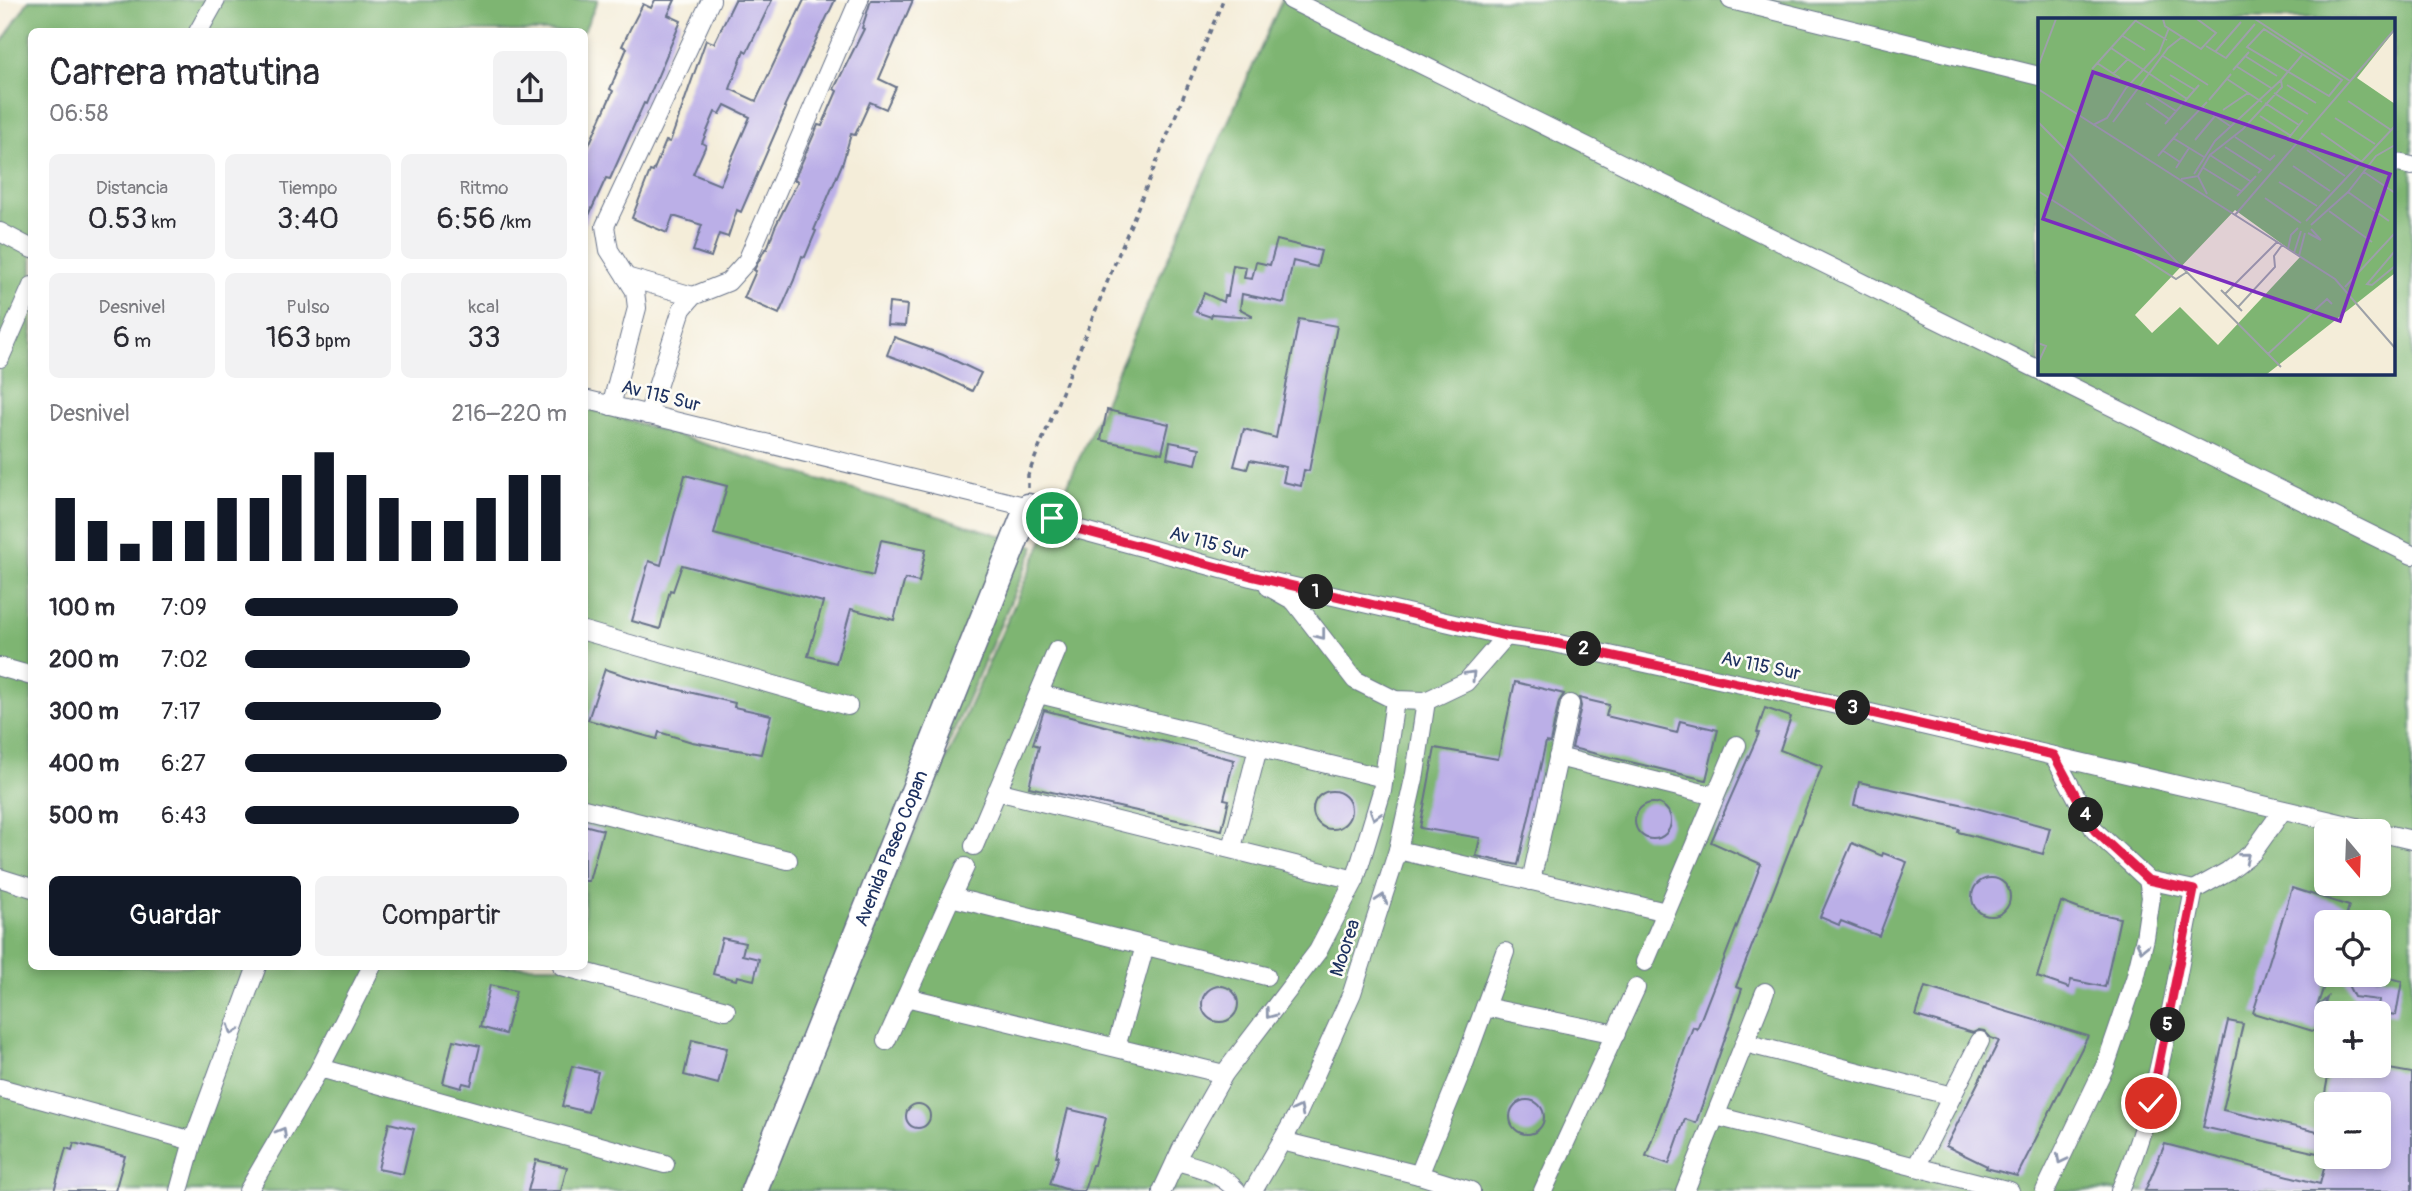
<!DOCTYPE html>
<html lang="es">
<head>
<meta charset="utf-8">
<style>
  :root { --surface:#fff; --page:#f2f2f3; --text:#2b2b33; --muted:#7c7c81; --accent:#111827 }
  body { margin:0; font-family:Pangolin,sans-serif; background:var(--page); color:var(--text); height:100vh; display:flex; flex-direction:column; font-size:26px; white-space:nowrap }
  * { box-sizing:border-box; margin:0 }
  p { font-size:23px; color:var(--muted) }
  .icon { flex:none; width:38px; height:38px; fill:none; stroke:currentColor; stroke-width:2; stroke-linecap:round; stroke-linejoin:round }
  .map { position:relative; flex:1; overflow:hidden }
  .drawer { position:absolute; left:28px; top:28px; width:560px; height:942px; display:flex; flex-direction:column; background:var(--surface); border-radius:10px; box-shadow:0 4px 10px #0003 }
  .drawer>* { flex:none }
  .needle { width:46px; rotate:161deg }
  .fabs { position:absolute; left:2314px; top:819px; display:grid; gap:14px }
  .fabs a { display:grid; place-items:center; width:77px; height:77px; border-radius:10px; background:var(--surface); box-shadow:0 4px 10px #0003; font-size:35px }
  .pin { position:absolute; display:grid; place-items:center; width:60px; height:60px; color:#fff; margin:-30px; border:4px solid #fff; border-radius:50%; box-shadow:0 2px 7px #0007 }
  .km { position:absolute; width:35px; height:35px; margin:-18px; border-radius:50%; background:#222; color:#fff; font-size:19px; line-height:35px; text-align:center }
  .round { display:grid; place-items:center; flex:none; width:74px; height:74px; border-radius:10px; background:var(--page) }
  .headline { display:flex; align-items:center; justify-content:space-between; height:119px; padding:0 21px }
  h1 { font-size:38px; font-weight:600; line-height:52px }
  .figures { display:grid; grid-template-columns:repeat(3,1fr); gap:10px; height:119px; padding:7px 21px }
  .figures div { display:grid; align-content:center; border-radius:10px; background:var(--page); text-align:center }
  .figures b { font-size:30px; font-weight:600 }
  .figures small { font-size:19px; font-weight:400 }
  .figures p { font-size:19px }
  .chart { height:196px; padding:14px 21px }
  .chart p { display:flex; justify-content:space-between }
  .chart svg { width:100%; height:126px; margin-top:7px; stroke:var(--accent); stroke-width:6 }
  .cta { display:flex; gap:14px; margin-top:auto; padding:14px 21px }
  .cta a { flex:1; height:80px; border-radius:10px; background:var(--accent); color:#fff; font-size:28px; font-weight:600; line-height:80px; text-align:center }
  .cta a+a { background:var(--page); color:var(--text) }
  ul { padding:0 21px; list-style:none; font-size:23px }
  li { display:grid; grid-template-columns:112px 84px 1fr; align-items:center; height:52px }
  li i { height:18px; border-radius:9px; background:var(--accent) }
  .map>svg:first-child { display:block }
</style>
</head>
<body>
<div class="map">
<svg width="2412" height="1191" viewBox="0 0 2412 1191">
  <rect width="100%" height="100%" fill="#fdfcf7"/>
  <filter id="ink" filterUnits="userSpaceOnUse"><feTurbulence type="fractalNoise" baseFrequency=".0143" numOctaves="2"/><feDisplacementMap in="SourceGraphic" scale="14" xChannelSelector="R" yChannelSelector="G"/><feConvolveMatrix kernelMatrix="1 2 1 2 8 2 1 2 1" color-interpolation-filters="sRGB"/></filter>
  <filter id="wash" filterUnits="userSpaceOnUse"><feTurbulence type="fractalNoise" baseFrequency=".00686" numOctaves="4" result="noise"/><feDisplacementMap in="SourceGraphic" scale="28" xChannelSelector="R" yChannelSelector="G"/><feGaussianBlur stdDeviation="1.57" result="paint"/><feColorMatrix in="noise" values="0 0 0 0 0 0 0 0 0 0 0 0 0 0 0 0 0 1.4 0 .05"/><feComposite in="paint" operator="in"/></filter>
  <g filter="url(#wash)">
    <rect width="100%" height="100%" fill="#f4edd9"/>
    <g fill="#7eb572" stroke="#4c7268" stroke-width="2" fill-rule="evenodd">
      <polygon points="29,0 598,0 584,31 32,32 32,966 584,966 585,407 1035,546 752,1191 0,1191 0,45"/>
      <path d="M1282,0H2412V1191H755ZM2039,19H2393V373H2039ZM2326,831H2378V884H2326ZM2326,922H2378V975H2326ZM2326,1013H2378V1066H2326ZM2326,1104H2378V1157H2326Z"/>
    </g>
    <g id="blocks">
      <g fill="#bbafe7" fill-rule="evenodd">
        <polygon points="655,0 675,0 668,15 681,21 646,104 644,103 610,179 606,178 584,226 584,156 613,91 610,89 627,48 622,46 630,29 643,4 651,8"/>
        <path d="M735,0H772L747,52L744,50L730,89L756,101L804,0H835L784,107L786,108L741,212L737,210L728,237L719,234L711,257L693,251L702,225L673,216L667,233L632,218L650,171L653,172L666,141L670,142L706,40L714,43ZM725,105L750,117L720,185L693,174L706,145L702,143L715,112L720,114Z"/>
        <polygon points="871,0 913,0 879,79 896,87 886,109 870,102 855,135 851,134 843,162 814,230 816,231 805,257 802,256 794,280 779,314 744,298 756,271 754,270 765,249 767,249 775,227 798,181 794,180 818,125 822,126 837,91 834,89 864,29 862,28"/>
        <polygon points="1277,240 1321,251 1317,267 1293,261 1284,303 1242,294 1240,309 1252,315 1252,317 1212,314 1211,317 1196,312 1204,293 1223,302 1224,296 1228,296 1233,265 1246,267 1244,278 1252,279 1256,262 1270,265"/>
        <polygon points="889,303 907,305 905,326 887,325"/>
        <polygon points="1299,319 1337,326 1309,471 1304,470 1301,486 1283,482 1286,467 1250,460 1247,469 1234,466 1244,429 1276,438"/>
        <polygon points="894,337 943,355 981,373 972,391 926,369 887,355"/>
        <polygon points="1107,410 1169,424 1162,453 1101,440"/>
        <polygon points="1170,442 1200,448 1196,464 1167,458"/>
        <polygon points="685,475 727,486 714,534 873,576 881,540 926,549 919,582 905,579 894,620 851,609 836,663 808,656 823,602 682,565 673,591 670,590 660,629 632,621 649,561 661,565"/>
        <polygon points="605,669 642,681 735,703 734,707 771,715 761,754 692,742 659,732 657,739 588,720"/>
        <polygon points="1515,682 1564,694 1559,702 1550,743 1546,742 1518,865 1476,856 1480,838 1420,828 1435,748 1498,759"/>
        <polygon points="1579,698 1609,705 1606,716 1677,733 1680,721 1718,730 1706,780 1572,748 1581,706"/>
        <polygon points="1765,708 1791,717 1780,750 1822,766 1736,987 1742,989 1696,1123 1685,1119 1669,1164 1646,1156 1693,1027 1697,1029 1761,864 1711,842 1759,733 1757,732"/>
        <polygon points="1044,710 1234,760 1224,799 1229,800 1222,830 1029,787 1039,746 1033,744"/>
        <polygon points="1859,782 1965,805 2050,828 2043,854 1958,832 1959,829 1854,805"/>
        <circle cx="1332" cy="810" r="19"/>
        <circle cx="1653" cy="821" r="18"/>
        <polygon points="584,825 603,830 589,881 584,881"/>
        <polygon points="1852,843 1882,856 1883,853 1907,862 1879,936 1841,921 1839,925 1820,917"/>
        <circle cx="1991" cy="897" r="19"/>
        <polygon points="2292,888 2349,906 2344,922 2326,922 2326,980 2317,1007 2327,998 2316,1032 2253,1013"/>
        <polygon points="2061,902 2082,910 2120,918 2105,987 2071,980 2069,988 2037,977"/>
        <polygon points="722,938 745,943 742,955 759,959 754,980 737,976 736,980 713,974"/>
        <polygon points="2352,975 2375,975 2402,981 2396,1015 2377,1012 2379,1000 2354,997 2346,981"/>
        <polygon points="490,985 516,991 505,1034 480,1027"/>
        <circle cx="1220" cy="1004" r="18"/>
        <polygon points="1925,987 2088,1036 2017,1176 1986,1168 1987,1166 1946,1146 1999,1041 1991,1038 1984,1031 1979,1030 1973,1033 1916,1016"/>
        <polygon points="2228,1021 2243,1024 2223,1110 2326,1134 2326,1155 2203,1127"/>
        <polygon points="453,1040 480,1046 471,1085 463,1083 461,1088 443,1083"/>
        <polygon points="692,1040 727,1048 718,1084 684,1075"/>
        <polygon points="572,1066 598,1072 588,1112 562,1106"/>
        <polygon points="2330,1066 2372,1066 2412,1073 2412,1191 2145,1191 2165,1144 2320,1184 2327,1157 2378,1157 2378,1104 2323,1104"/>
        <circle cx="1527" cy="1117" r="17"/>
        <circle cx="918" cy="1116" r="12"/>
        <polygon points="1068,1109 1106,1118 1094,1165 1092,1165 1084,1191 1071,1191 1050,1184 1059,1156 1056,1156"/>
        <polygon points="389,1123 414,1129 403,1174 378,1169"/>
        <polygon points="74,1143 125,1156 115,1191 54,1191 66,1148 72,1150"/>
        <polygon points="536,1160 567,1167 561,1191 528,1191"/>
      </g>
    </g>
  </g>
  <g filter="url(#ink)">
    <use href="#blocks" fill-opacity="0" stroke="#677289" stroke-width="2"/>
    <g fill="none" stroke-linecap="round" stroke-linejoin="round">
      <defs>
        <g id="street">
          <polyline points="1291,0 2039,370"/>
          <polyline points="1731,0 2039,76"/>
          <polyline points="198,32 216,0"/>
          <polyline points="2393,162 2412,166"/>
          <polyline points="0,232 32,249"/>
          <polyline points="626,277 693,296"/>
          <polyline points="0,358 32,286"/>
          <polyline points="2044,373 2412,555"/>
          <polyline points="584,399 1028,507 1073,528 1251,577 1506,636 1550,642 1828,703 2374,831"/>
          <polyline points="611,406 637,308 635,291 609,250 605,226 711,0"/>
          <polyline points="648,415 682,309 693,296 728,282 747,261 859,0"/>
          <polyline points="1269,587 1294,601 1355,680 1395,700 1426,701 1466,682 1506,636"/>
          <polyline points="584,631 848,706"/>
          <polyline points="0,667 32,676"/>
          <polyline points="1039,694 1384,778"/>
          <polyline points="1558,757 1715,796"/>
          <polyline points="997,791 1355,880"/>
          <polyline points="584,809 788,860"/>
          <polyline points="2378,832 2412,840"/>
          <polyline points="974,846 1057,650"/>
          <polyline points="1232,848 1258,748"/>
          <polyline points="1398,850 1666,912"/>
          <polyline points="965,867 951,897 1266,976"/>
          <polyline points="0,878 32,888"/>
          <polyline points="2148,880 2194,890"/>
          <polyline points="1531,881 1570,704"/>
          <polyline points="1645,962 1737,745"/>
          <polyline points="562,966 726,1010"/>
          <polyline points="906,997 951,897"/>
          <polyline points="1485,1007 1616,1034"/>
          <polyline points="886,1041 906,997 1224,1074"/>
          <polyline points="1745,1043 1952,1096"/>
          <polyline points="1116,1047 1145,946"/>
          <polyline points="320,1068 665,1164"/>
          <polyline points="0,1088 193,1141"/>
          <polyline points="1716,1116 2010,1191"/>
          <polyline points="1282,1141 1419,1175 1471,1191"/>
          <path d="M1176,1161C1199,1167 1220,1172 1237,1191"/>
          <polyline points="1916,1167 1980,1041"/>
          <polyline points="1419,1175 1463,1067 1505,952"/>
          <polyline points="179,1191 193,1141 257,966"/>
          <polyline points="248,1191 320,1068 372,966"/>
          <polyline points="1162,1191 1181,1150 1224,1074 1318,951 1355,880 1382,791 1395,700"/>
          <polyline points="1253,1191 1298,1113 1352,993 1398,850 1415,774 1426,701"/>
          <polyline points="1543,1191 1636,988"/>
          <polyline points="1685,1191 1765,992"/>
          <polyline points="2045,1191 2106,1064 2135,979 2145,938 2151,897 2148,880 2095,831 2054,756"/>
          <path d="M2120,1191C2161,1095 2173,992 2194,890L2228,871L2253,852L2283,810"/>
        </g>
        <g id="secondary">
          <path id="s1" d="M754,1191L1028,507"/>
        </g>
      </defs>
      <use href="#street" stroke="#677289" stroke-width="20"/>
      <use href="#secondary" stroke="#677289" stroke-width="29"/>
      <polyline stroke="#677289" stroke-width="3.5" stroke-dasharray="5 5" stroke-linecap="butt" points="1028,488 1028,475 1223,0"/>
      <use href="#street" stroke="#fff" stroke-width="18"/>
      <use href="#secondary" stroke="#fff" stroke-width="26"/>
    </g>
    <defs><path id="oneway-chevron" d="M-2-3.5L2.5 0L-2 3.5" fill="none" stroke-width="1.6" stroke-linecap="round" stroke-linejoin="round" transform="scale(1.75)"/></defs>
    <g stroke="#8d97ae">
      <use href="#oneway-chevron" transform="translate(1321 635) rotate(52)"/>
      <use href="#oneway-chevron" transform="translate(1471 675) rotate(-46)"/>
      <use href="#oneway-chevron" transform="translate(1375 815) rotate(107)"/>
      <use href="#oneway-chevron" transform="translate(2245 857) rotate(-39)"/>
      <use href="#oneway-chevron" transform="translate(1382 899) rotate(-72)"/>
      <use href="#oneway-chevron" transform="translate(2142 947) rotate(103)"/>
      <use href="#oneway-chevron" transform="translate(1270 1014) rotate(127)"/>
      <use href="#oneway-chevron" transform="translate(233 1030) rotate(110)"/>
      <use href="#oneway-chevron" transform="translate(1299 1110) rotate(-63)"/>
      <use href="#oneway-chevron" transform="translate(282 1132) rotate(-60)"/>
      <use href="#oneway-chevron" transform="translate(2061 1159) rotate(117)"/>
    </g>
  </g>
  <g fill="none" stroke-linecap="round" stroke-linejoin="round" filter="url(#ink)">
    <defs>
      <polyline id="route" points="1052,518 1073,528 1251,576 1506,636 1550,642 1828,703 2054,755 2095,831 2148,880 2194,890 2151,1103"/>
    </defs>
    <use href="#route" stroke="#fff" stroke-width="14"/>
    <use href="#route" stroke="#e11d48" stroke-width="9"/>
  </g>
  <g text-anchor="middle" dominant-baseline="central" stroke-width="5" stroke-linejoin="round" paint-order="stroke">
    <g font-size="19" fill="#1b2f5e" stroke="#fdfcf7">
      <text transform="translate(661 396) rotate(14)">Av 115 Sur</text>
      <text transform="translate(1209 543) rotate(15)">Av 115 Sur</text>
      <text transform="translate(1761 666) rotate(12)">Av 115 Sur</text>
      <text stroke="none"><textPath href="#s1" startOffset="369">Avenida Paseo Copan</textPath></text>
      <text transform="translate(1345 948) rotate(-72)">Moorea</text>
    </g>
  </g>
  <g transform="translate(2038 18)">
    <rect width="357" height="357" fill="#f4edd9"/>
    <path d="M0,1H357V12L319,60L357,86V255L229,356H0ZM197,192L262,239L180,327L142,289L114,315L97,297Z" fill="#7eb572" fill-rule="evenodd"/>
    <path fill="none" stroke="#9da1a8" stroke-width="2" d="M125,1L127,8L163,31L178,15L159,1M217,1L312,63M98,3L129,22M226,11L304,62L291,78L209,29ZM85,18L107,32M168,28L188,40L217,6M73,30L149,81M177,34L203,4M125,38L170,67M207,38L239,58M59,45L82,60M198,48L233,70M0,49L18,1M54,51L99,1M195,52L211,34M75,56L90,41M132,57L157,72M189,61L224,84M249,67L278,85M101,69L138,93M0,71L297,261L357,330M236,75L270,96M171,82L193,56M310,83L353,112M108,85L131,101M227,85L261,107M164,89L192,108M185,92L210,75M222,98L253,118M297,100L337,126M0,104L243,349M75,104L130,30L144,19M127,106L161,67M55,107L69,100L88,70L121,35L131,10M142,112L169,84M283,115L324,144M197,119L232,142L237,137M135,120L166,139M250,121L265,102M157,122L177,98M187,129L223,152L220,155M124,132L142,144M269,132L307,158M172,137L212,163M120,138L140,115M255,148L292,173M164,149L203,173M138,150L151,130M326,154L357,175M156,156L177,123L243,62M160,158L172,137L205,111L244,69L243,62L264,37M143,161L160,158L169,176M241,164L279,188M0,173L138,261L149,254M310,174L351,203M199,178L218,158M227,180L263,205M291,193L334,224M197,197L357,11M268,203L357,108M273,207L310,174L338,138L357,127M270,215L283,222L273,211M250,231L253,217L260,210M357,233L329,266L334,267L357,248M256,235L263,213M261,238L267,215M307,269L357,215M183,272L204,293M187,276L239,224M200,289L237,249L236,238L244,227M0,325L8,328L0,345M230,336L289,281L294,286"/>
    <path fill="#7b2cbf" fill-opacity="0.15" stroke="#7b2cbf" stroke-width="3.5" d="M55,54L352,156L302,303L5,201Z"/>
    <rect width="357" height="357" fill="none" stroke="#1b2f5e" stroke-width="3.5"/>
  </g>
</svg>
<div class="fabs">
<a><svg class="needle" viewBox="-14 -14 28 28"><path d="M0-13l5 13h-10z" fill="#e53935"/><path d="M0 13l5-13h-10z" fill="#7c7c81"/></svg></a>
<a><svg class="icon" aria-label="locate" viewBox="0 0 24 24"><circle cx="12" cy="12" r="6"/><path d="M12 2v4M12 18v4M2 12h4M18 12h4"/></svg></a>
<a>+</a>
<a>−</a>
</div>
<div class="pin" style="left:1052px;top:518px;background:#1e9e55"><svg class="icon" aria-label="arrive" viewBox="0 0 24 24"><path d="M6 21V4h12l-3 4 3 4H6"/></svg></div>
<div class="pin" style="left:2151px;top:1103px;background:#d93025"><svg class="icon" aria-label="check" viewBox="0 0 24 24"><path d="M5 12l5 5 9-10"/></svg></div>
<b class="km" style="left:1316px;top:592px">1</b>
<b class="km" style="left:1584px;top:649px">2</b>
<b class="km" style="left:1853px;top:708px">3</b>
<b class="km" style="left:2086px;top:815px">4</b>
<b class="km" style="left:2168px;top:1025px">5</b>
<section class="drawer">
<div class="headline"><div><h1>Carrera matutina</h1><p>06:58</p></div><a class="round"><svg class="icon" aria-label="share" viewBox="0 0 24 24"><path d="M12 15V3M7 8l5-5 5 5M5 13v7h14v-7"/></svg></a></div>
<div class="figures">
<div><p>Distancia</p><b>0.53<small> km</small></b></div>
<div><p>Tiempo</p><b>3:40</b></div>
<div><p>Ritmo</p><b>6:56<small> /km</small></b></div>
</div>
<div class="figures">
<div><p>Desnivel</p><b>6<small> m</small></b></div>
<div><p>Pulso</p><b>163<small> bpm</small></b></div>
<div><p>kcal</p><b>33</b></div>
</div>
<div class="chart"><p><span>Desnivel</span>216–220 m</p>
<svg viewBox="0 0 160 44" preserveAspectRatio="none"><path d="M5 44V22M15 44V30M25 44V38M35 44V30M45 44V30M55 44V22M65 44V22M75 44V14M85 44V6M95 44V14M105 44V22M115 44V30M125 44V30M135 44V22M145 44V14M155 44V14"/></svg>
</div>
<ul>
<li><b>100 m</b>7:09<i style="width:66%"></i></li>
<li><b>200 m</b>7:02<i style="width:70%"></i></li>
<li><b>300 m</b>7:17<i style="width:61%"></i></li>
<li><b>400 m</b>6:27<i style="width:100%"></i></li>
<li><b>500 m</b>6:43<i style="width:85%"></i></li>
</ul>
<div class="cta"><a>Guardar</a><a>Compartir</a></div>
</section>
</div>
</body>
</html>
